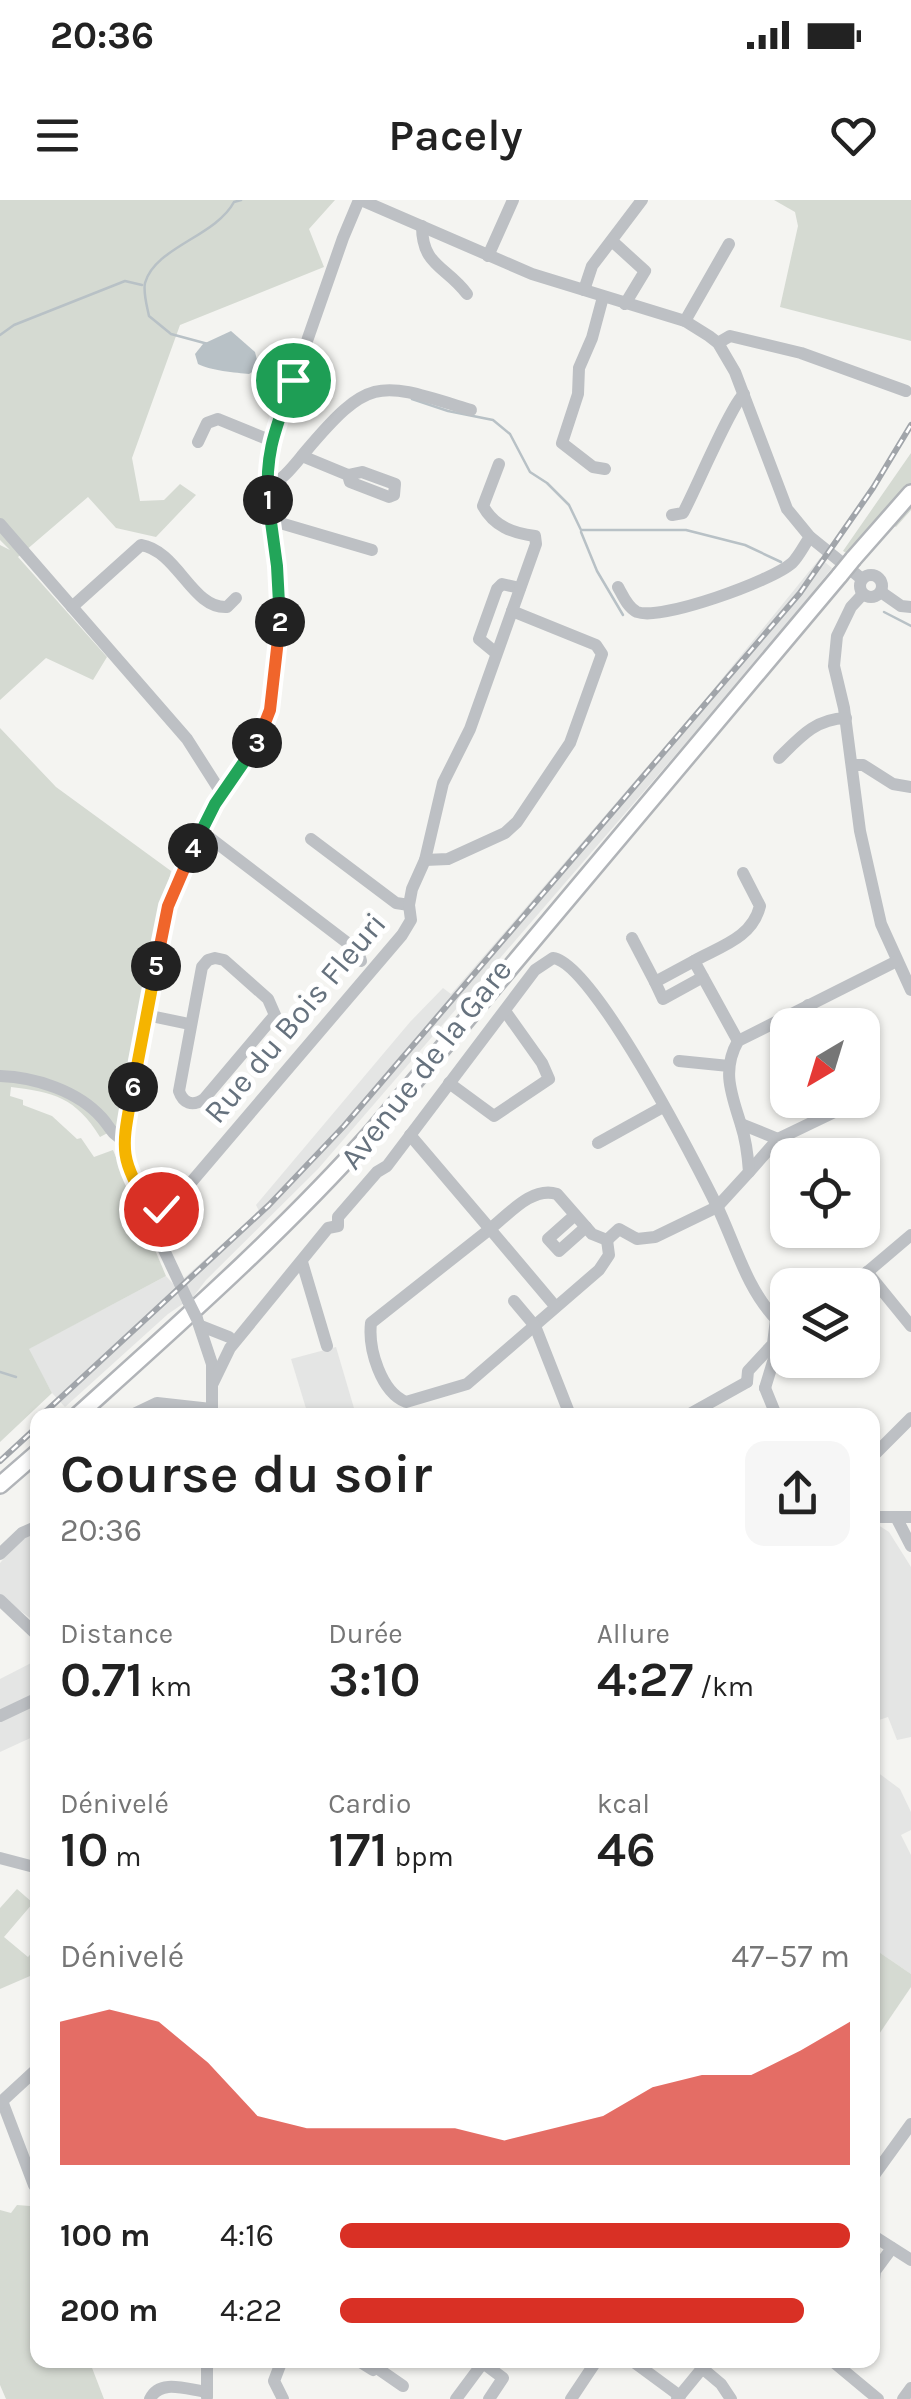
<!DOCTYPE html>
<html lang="fr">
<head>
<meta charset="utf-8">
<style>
  :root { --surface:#fff; --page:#f6f6f6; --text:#222; --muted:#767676; --accent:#d93025 }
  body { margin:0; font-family:Karla,sans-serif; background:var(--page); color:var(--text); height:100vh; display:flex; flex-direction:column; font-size:38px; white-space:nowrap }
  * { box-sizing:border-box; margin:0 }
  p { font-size:32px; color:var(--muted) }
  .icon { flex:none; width:55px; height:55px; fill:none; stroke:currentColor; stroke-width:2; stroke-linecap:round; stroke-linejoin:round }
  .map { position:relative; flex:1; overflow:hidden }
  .sheet { position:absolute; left:30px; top:1208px; width:850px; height:960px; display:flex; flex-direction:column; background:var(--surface); border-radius:20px; box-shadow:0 2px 8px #0004 }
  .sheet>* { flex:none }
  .needle { width:65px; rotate:218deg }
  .fabs { position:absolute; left:770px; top:808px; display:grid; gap:20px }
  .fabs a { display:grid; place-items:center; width:110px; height:110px; border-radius:20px; background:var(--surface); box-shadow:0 2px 8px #0004; font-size:50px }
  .pin { position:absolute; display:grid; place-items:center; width:85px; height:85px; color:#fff; margin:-42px; border:5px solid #fff; border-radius:50%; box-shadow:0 2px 10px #0007 }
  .km { position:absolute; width:50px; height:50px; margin:-25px; border-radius:50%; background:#222; color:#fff; font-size:28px; line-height:50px; text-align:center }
  .round { display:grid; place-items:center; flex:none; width:105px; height:105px; border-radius:20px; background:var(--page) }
  .headline { display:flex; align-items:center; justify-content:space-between; height:170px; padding:0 30px }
  h1 { font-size:55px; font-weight:600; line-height:75px }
  .figures { display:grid; grid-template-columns:repeat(3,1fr); gap:15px; height:170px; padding:10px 30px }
  .figures div { display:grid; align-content:center }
  .figures b { font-size:50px; font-weight:600 }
  .figures small { font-size:28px; font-weight:400 }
  .figures p { font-size:28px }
  .chart { height:280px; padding:20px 30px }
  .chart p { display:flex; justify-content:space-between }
  .chart svg { width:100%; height:180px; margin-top:10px; fill:var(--accent); opacity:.7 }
  ul { padding:0 30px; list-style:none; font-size:32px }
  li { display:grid; grid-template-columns:160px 120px 1fr; align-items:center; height:75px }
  li i { height:25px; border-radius:12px; background:var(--accent) }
  .status { display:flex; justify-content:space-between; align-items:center; height:70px; padding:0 50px; background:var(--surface); direction:ltr }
  .status svg { height:28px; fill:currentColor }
  header { display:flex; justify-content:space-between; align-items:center; height:130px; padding:0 30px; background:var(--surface); font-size:45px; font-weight:600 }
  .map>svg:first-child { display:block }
</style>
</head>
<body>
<div class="status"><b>20:36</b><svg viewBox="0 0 49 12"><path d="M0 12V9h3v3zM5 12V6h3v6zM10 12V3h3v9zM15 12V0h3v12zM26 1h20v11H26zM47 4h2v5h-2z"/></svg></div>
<header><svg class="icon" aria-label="menu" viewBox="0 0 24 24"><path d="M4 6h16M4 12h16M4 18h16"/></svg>Pacely<svg class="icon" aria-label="heart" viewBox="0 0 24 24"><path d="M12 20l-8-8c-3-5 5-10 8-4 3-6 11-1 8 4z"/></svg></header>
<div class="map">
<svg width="911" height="2199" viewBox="0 0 911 2199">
  <rect width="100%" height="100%" fill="#f4f4f1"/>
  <g fill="#e4e5e4">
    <polygon points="820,358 832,368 773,442 318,969 206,1080 193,1097 168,1114 65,1207 52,1193 28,1149 166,1076 175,1086 259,1011 256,1005 410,822 443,788 451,794 703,502"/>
    <polygon points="336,1147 356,1215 308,1215 291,1159"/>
    <polygon points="873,1325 878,1325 889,1332 911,1367 911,1537 897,1540 888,1517 873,1522"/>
    <polygon points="36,1332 38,1335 37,1423 0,1396 0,1363 20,1341"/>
    <polygon points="37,1460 37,1535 0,1552 0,1479"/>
    <polygon points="873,1569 900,1589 911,1612 911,1630 901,1635 911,1655 911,1774 873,1748"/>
  </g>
  <g fill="#d5dad2">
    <polygon points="0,0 335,0 309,29 324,67 180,125 132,258 140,301 164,300 180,284 196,295 156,337 116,328 88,297 18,357 107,457 93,480 46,458 0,500 0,345 10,350 0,340"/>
    <polygon points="774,0 911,0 911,141 780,107 798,26 795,12"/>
    <polygon points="911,253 911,310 896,327 881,316 848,354 843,351"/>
    <path d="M0,528L56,587L171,671L119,927L100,937C76,898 54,892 11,887L10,896L23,900V905L52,916L77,939L81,938L94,957L113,950L166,1076L29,1149L52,1193L0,1242Z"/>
    <polygon points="17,1689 33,1703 4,1737 28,1757 37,1747 37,1773 0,1789 0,1708"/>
    <polygon points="873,1748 911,1774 911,1787 873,1843"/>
    <polygon points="17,2005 30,2006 37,2026 38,2160 89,2160 104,2199 6,2199 0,2185 0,2010 11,2013"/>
  </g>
  <path fill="#b8c1c6" d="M231,131L255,152L259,168L249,174C237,173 208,170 198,164L195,154L203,144Z"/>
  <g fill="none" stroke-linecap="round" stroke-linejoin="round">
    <g stroke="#b8c1c6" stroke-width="2.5">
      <polyline points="0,135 14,125 125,81 142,85"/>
      <path d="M208,144L171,134L149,116C147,106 143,93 145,83C155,47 215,37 234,2L241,0"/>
      <polyline points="257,163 290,170"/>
      <polyline points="412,199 448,211 493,220 510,234 530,272 547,283 569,305 581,330 686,330 745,345 781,362"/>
      <polyline points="581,332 597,371 623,415"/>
      <polyline points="884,412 911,426"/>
      <polyline points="0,1172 16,1177"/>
    </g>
    <defs>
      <g id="major">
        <polyline points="853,359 911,293"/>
        <path d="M78,1215C180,1123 281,1034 372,932L840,375"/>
        <polyline points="0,1285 38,1252"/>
      </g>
    </defs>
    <use href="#major" stroke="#b1b4b8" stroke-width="20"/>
    <g stroke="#bdc0c4" stroke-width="12">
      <polyline points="361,0 532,74 685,121 709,136 718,143 735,172 787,309 810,337 862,379"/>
      <path d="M422,26C422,66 446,66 467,94"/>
      <polyline points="612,41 645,71 625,104"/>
      <polyline points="488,56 513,0"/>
      <polyline points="584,90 592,66 642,0"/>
      <polyline points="603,97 592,138 579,168 578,194 562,243 593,267 605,269"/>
      <polyline points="685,121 729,44"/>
      <polyline points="718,143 730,136 801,153 906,191"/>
      <polyline points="198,242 207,223 218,219 272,241"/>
      <polyline points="302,256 348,275 350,282 389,297 394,295 395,284 362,272 348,275"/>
      <path d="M267,287C283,281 295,264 306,251C371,174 379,182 471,210"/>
      <path d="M672,315L683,313C695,291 732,203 744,194"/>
      <polyline points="270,320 372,350"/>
      <polyline points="0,324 187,539 222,594"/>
      <circle cx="871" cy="386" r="11"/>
      <path d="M618,387C623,396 628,408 637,412C661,421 772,381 792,363C799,356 804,345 810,337"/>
      <polyline points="881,392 901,406 911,407"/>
      <polyline points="863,394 851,407 837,436 834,466 844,508 860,631 881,724 911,790"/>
      <path d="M72,407L141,345C178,351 192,409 227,407L236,398"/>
      <polyline points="496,453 479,439 497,389 502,384 520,388"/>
      <path d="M779,558C800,537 815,519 846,518"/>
      <polyline points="852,565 863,565 893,584 911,587"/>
      <polyline points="201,631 358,751 361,761"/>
      <polyline points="311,639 396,703 409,705"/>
      <polyline points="425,660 448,659 505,633 517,622 570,543 602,454 596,445 512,411"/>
      <polyline points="632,738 655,782"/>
      <path d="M215,758L224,760L268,799L275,815L204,899C192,907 183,903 179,891L202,767L208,760Z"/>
      <path d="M694,761C721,746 752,738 760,706L743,673"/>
      <polyline points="703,777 663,799 655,782 694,761 738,841"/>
      <polyline points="808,805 818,825"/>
      <polyline points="146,815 189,824"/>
      <polyline points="679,861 729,866"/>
      <path d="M0,876C35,877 78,891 102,918C110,927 112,935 124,940"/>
      <polyline points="449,883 494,916 549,879 542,863 505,811"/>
      <polyline points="741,924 778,939 749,972"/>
      <path d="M410,935L490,1029L371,1123C368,1149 381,1192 406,1202L467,1184L599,1070L609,1055L607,1040"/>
      <polyline points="787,937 796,955"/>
      <polyline points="778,939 855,902"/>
      <polyline points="598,943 663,907"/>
      <polyline points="153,1010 131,977 124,940 168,706 176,683 206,620 250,557 269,510 280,446 280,403 267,287 266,267 272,241 343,38 359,0"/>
      <polyline points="575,1015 548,1039 559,1051 586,1027"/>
      <path d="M159,1026L166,1021L165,1013L402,735L411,720L409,705L412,689L425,660L443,583L470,529L536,344L535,336C512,333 494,326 483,306L499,264"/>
      <polyline points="159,1026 164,1050 188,1101"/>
      <path d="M607,1040L619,1029L637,1039L655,1037L717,1007L749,972C748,957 746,940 741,925C732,895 721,871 738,841L897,761"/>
      <polyline points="302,1062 327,1146"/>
      <polyline points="867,1072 911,1126"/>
      <polyline points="852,1085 911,1035"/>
      <polyline points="514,1101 535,1126 570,1215"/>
      <path d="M555,1106L490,1029C509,1014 532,986 557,994L592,1034L607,1040"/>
      <polyline points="197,1119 212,1164 212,1215"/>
      <polyline points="201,1126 229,1137"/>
      <polyline points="747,1182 748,1171 773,1144 776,1119"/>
      <path d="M213,1183L230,1148L328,1028L338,1026V1017L377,972L387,966L535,770L553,758C593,762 695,962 716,1004C735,1043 746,1088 776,1119"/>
      <polyline points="765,1188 776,1152 785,1141"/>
      <polyline points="765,1188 776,1215"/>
      <polyline points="132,1215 157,1203 211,1209"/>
      <polyline points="688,1215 747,1182"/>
      <polyline points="872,1257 911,1218"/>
      <polyline points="872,1317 911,1317"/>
      <polyline points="896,1317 911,1346"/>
      <polyline points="0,1354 22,1333 38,1326"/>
      <polyline points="0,1400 38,1436"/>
      <polyline points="0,1516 38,1498"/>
      <polyline points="0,1658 38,1668"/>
      <polyline points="2,1901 34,1985 38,1981"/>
      <polyline points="0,1903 38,1868"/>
      <polyline points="872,1978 911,1924"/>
      <polyline points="872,2035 911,2060"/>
      <polyline points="872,2098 875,2071 892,2048"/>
      <polyline points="207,2160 207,2197"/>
      <polyline points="282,2160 274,2181 283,2199"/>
      <polyline points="357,2160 373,2170 385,2160"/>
      <polyline points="631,2160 680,2196"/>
      <polyline points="831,2160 878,2199"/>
      <polyline points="483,2163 503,2178 489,2199"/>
      <polyline points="377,2168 403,2186"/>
      <polyline points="702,2168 721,2184 731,2199"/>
      <path d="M150,2199C160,2178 188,2190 207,2192"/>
      <polyline points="456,2199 485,2160"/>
      <polyline points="571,2199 597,2160"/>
      <polyline points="677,2199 709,2160"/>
      <polyline points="903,2199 911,2188"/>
    </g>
    <use href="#major" stroke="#fff" stroke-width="15"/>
    <defs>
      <g id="rail">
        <polyline points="42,1215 269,1005 344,926 800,393 873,288 911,225"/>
        <polyline points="0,1261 38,1226"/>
      </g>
    </defs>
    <use href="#rail" stroke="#a1a5aa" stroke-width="6"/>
    <use href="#rail" stroke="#fff" stroke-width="2.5" stroke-dasharray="8" stroke-linecap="butt"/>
    <defs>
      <polyline id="major-bridge" points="840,375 853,359"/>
    </defs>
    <use href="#major-bridge" stroke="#b1b4b8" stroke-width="20" stroke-linecap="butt"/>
    <polyline stroke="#bdc0c4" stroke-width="12" points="188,1101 197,1119"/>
    <use href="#major-bridge" stroke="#fff" stroke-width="15"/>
  </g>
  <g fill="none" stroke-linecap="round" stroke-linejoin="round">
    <defs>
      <path id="split-1" d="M268,300C265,249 277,226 293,180"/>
      <polyline id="split-2" points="268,300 277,366 280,422"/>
      <polyline id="split-3" points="257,543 270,510 280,422"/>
      <polyline id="split-4" points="193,648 215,604 257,543"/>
      <polyline id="split-5" points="156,766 168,706 193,648"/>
      <polyline id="split-6" points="133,887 156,766"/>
      <path id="split-7" d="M133,887C123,944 116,957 150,1007L153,1010L161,1009"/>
    </defs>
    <use href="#split-1" stroke="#fff" stroke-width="20"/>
    <use href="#split-2" stroke="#fff" stroke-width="20"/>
    <use href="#split-3" stroke="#fff" stroke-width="20"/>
    <use href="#split-4" stroke="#fff" stroke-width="20"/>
    <use href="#split-5" stroke="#fff" stroke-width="20"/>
    <use href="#split-6" stroke="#fff" stroke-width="20"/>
    <use href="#split-7" stroke="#fff" stroke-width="20"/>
    <use href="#split-1" stroke="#22a559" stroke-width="12"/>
    <use href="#split-2" stroke="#22a559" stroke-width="12"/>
    <use href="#split-3" stroke="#f0652b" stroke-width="12"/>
    <use href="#split-4" stroke="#22a559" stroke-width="12"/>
    <use href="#split-5" stroke="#f0652b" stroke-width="12"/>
    <use href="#split-6" stroke="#f5b400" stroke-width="12"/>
    <use href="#split-7" stroke="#f5b400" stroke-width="12"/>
  </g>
  <g text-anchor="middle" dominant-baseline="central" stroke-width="10" stroke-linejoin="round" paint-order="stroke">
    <g font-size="32" fill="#66727e" stroke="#fff">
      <text transform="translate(295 818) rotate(-50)">Rue du Bois Fleuri</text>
      <text transform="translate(426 864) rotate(-52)">Avenue de la Gare</text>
    </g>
  </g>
</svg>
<div class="fabs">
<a><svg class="needle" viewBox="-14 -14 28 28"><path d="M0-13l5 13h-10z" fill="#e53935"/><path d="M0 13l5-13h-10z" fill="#767676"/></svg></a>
<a><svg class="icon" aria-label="locate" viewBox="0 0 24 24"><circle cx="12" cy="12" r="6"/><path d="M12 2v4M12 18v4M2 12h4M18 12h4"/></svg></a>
<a><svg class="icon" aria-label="layers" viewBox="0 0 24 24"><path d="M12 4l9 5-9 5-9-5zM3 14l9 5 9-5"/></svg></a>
</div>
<div class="pin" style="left:293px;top:180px;background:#1e9e55"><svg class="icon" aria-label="arrive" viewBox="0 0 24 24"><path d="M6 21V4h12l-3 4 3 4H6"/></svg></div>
<div class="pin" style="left:161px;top:1009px;background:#d93025"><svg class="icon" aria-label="check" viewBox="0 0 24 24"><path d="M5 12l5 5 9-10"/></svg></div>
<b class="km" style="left:268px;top:300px">1</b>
<b class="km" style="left:280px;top:422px">2</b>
<b class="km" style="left:257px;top:543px">3</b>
<b class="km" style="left:193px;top:648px">4</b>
<b class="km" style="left:156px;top:766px">5</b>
<b class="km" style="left:133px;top:887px">6</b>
<section class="sheet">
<div class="headline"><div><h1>Course du soir</h1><p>20:36</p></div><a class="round"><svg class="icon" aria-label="share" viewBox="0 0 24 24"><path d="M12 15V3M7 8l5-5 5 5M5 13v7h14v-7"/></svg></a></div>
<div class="figures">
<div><p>Distance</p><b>0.71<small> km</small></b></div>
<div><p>Durée</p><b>3:10</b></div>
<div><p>Allure</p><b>4:27<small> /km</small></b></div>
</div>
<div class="figures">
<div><p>Dénivelé</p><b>10<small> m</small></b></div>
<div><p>Cardio</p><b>171<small> bpm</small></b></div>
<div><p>kcal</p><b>46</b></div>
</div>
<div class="chart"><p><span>Dénivelé</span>47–57 m</p>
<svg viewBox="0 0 160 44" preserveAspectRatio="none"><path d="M0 44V9L10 6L20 9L30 19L40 32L50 35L60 35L70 35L80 35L90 38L100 35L110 32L120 25L130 22L140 22L150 16L160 9V44z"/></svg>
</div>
<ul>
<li><b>100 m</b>4:16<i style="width:100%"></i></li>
<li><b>200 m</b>4:22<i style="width:91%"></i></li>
</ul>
</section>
</div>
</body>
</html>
